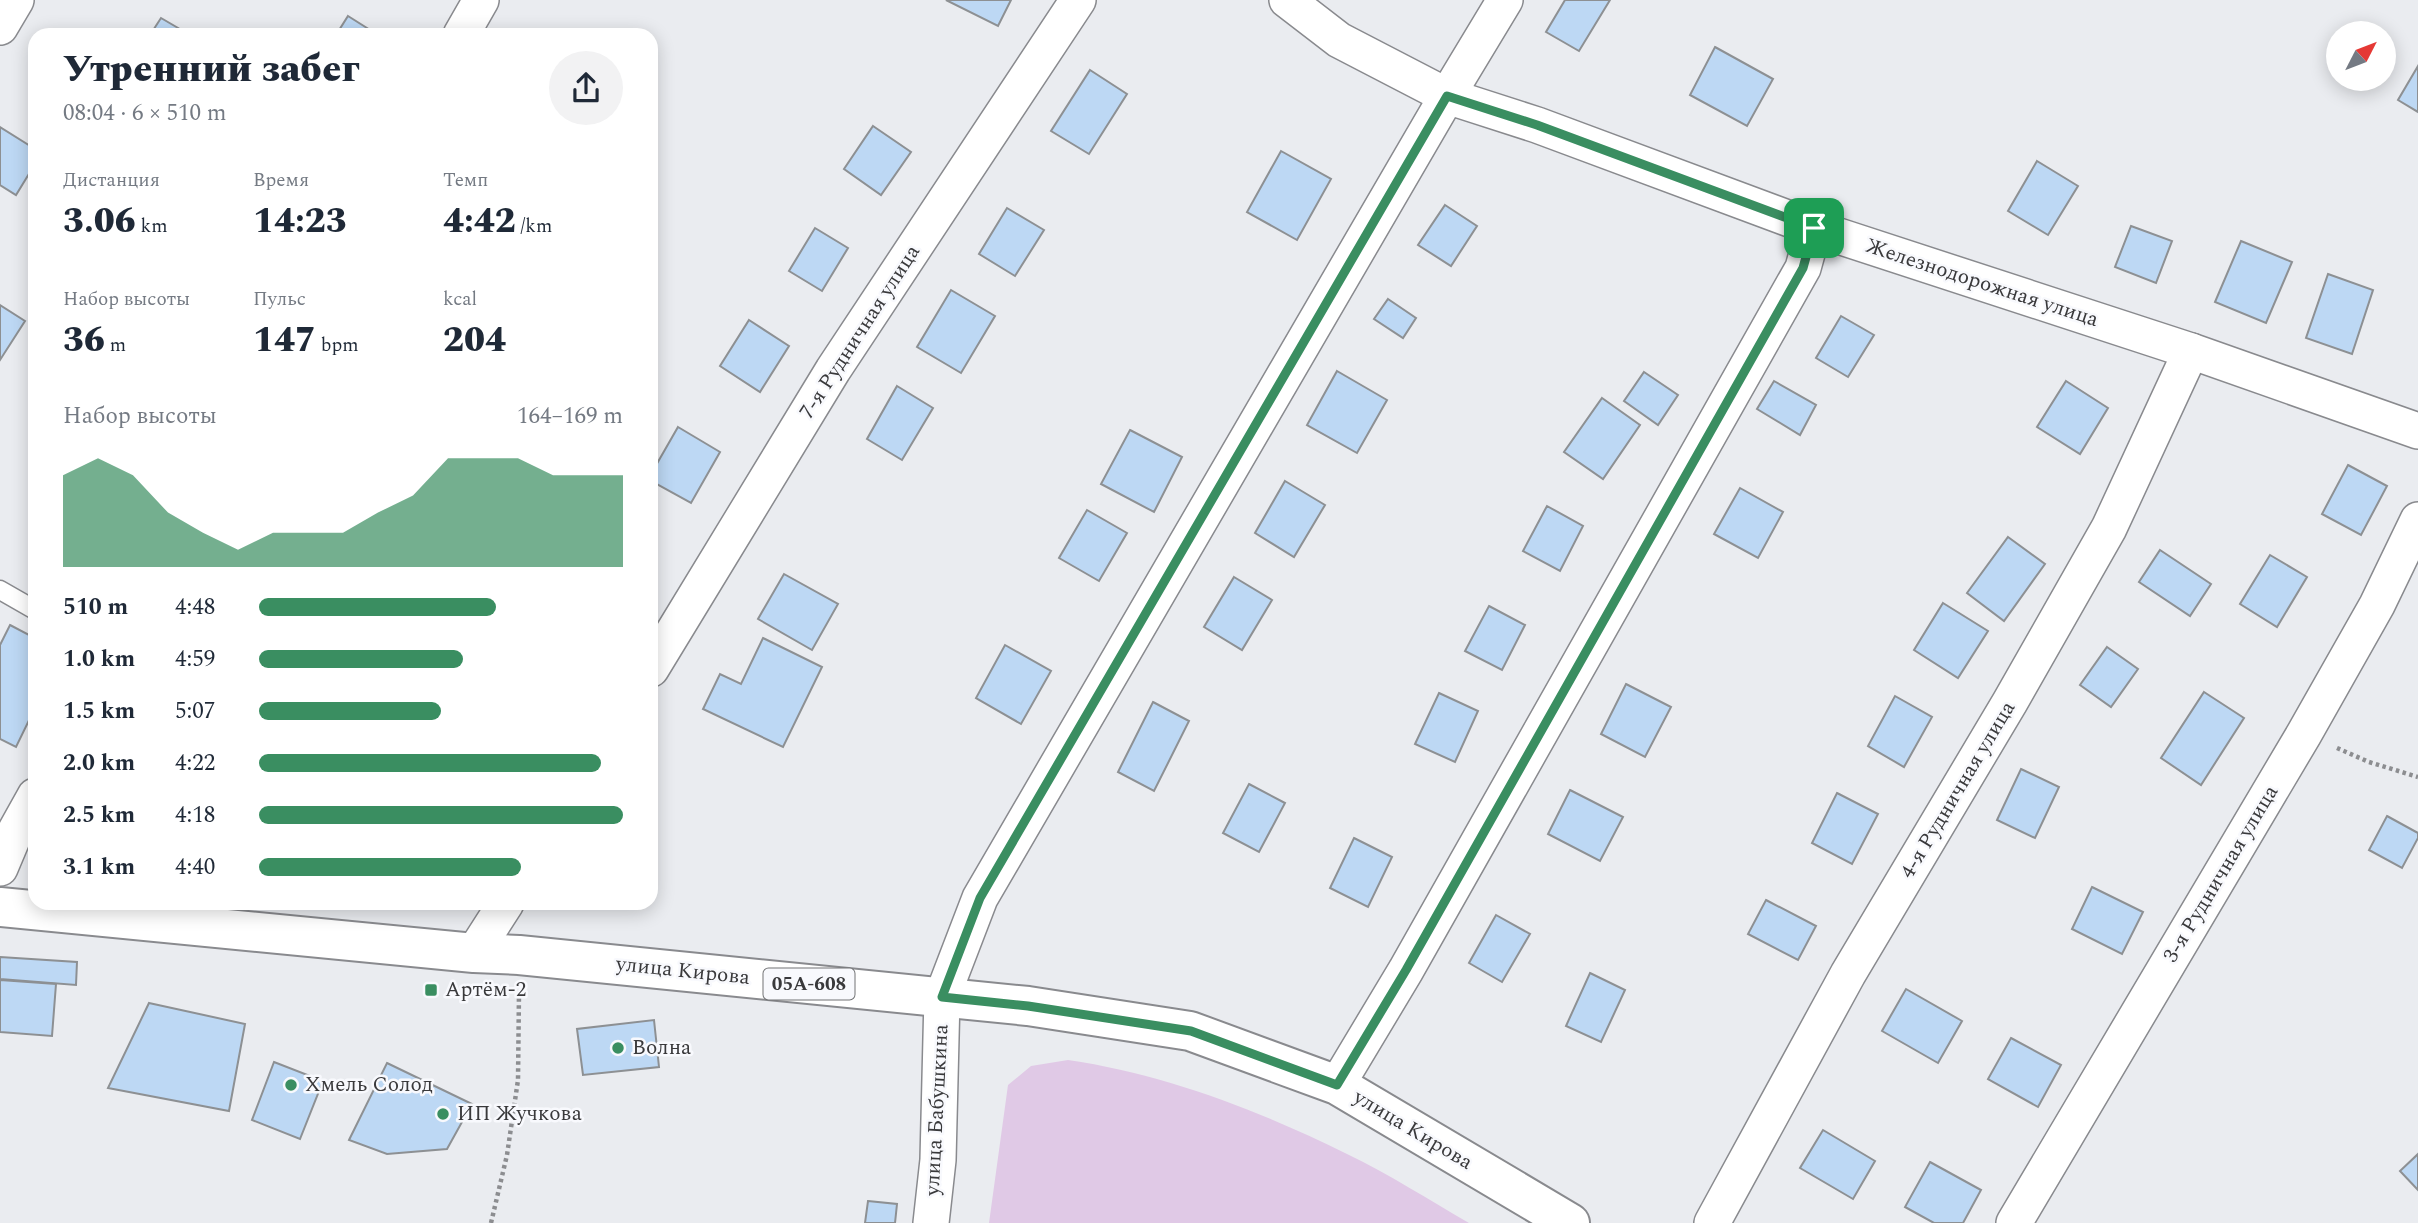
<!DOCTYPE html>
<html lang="ru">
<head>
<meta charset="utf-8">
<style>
  :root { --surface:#fff; --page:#f2f2f3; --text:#1f2937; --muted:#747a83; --accent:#3a8e61 }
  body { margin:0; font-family:Spectral,serif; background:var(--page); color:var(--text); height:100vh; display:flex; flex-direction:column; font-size:26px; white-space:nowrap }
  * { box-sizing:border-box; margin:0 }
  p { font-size:23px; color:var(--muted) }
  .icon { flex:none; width:38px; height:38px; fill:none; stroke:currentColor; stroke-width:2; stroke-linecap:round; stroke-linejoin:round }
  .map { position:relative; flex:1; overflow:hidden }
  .panel { position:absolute; left:28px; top:28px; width:630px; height:882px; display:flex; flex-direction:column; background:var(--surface); border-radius:21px; box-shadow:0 4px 18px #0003 }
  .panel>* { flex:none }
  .needle { width:46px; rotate:48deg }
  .controls { position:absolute; left:2326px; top:21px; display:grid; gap:14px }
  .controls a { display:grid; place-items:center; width:70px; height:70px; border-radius:50%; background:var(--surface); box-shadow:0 4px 18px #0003; font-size:35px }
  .pin { position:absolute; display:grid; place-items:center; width:60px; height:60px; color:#fff; margin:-30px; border-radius:14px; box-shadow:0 4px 10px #0006 }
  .round { display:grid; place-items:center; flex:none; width:74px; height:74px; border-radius:37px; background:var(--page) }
  .overview { display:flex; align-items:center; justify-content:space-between; height:119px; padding:0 35px }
  h1 { font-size:38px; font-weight:800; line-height:52px }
  .figures { display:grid; grid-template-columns:repeat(3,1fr); gap:10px; height:119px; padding:7px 35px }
  .figures div { display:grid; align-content:center }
  .figures b { font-size:35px; font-weight:800 }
  .figures small { font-size:19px; font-weight:400 }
  .figures p { font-size:19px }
  .chart { height:196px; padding:14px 35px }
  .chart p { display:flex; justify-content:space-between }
  .chart svg { width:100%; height:126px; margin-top:7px; fill:var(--accent); opacity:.7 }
  ul { padding:0 35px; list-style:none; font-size:23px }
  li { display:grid; grid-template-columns:112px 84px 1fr; align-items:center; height:52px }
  li i { height:18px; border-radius:9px; background:var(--accent) }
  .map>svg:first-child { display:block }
</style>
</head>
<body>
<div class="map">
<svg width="2418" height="1223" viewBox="0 0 2418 1223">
  <rect width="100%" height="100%" fill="#eaecf0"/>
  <path fill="#e0c9e6" d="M1068,1060C1165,1074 1260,1111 1347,1154C1389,1174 1429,1200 1469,1223H989L1008,1085L1031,1066Z"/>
  <g fill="#bdd8f4" stroke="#8d9093" stroke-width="2">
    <polygon points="946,0 1011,0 998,26"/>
    <polygon points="1565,0 1610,0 1579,51 1546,32"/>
    <polygon points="348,16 378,35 336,35"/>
    <polygon points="161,18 190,35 150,35"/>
    <polygon points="1715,47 1773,79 1747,126 1690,95"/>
    <polygon points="2418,66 2418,112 2398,100"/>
    <polygon points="1090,70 1127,94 1089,154 1051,131"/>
    <polygon points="873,126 911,152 881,195 844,169"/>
    <polygon points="0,127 35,149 35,164 16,195 0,185"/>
    <polygon points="1281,151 1331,179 1297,240 1247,212"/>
    <polygon points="2037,161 2078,186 2048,235 2008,211"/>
    <polygon points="1445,205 1477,226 1451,266 1418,245"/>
    <polygon points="1007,208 1044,230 1015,276 979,254"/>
    <polygon points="2131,226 2172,241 2156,283 2115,267"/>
    <polygon points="815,228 848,248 822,291 789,271"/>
    <polygon points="2241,241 2292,262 2266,323 2215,302"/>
    <polygon points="2328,274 2373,290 2352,354 2306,338"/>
    <polygon points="951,290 995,316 961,373 917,347"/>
    <polygon points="1388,299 1416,318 1403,338 1374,319"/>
    <polygon points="0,305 25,321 0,360"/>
    <polygon points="1841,316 1874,335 1848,377 1816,358"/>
    <polygon points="749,320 789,346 760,392 720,366"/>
    <polygon points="1337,371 1387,400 1357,453 1307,425"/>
    <polygon points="1644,372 1678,395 1658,425 1624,401"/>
    <polygon points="1774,381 1816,405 1800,435 1757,409"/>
    <polygon points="2066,381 2108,408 2080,454 2037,427"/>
    <polygon points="897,386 933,408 902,460 867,439"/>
    <polygon points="1602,398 1640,425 1603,479 1564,452"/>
    <polygon points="678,427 720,452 691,503 651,481 651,474"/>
    <polygon points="1130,430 1182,457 1154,512 1101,484"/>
    <polygon points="2348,465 2387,486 2361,535 2322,514"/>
    <polygon points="1285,481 1325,505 1294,557 1255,533"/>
    <polygon points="1740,488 1783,512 1758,558 1714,534"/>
    <polygon points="1547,506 1583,526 1560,571 1523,551"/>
    <polygon points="1087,510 1127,533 1099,581 1059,558"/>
    <polygon points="2008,537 2045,564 2004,621 1967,593"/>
    <polygon points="2160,550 2211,584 2190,616 2139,582"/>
    <polygon points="2270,555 2307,577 2277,627 2240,604"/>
    <polygon points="784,574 838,604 812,650 758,619"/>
    <polygon points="1234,577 1272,600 1242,650 1204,627"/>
    <polygon points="1943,603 1988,631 1958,678 1914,650"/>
    <polygon points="1489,606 1525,625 1502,670 1465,651"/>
    <polygon points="10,625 35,638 35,708 16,747 0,739 0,645"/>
    <polygon points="763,638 822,667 783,747 703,709 720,674 741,684"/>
    <polygon points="1005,645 1051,671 1021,724 976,698"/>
    <polygon points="2107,647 2138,669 2111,707 2080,685"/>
    <polygon points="1626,684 1671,707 1645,757 1601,734"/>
    <polygon points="2204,692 2244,718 2201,785 2161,758"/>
    <polygon points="1439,693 1478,711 1455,762 1415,744"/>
    <polygon points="1895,696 1932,717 1904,767 1868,746"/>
    <polygon points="1153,702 1189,721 1154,791 1118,772"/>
    <polygon points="2021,769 2059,787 2035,838 1997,820"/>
    <polygon points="1249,784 1285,803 1259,852 1223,833"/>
    <polygon points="1570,790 1623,817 1600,861 1548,834"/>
    <polygon points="1837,793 1878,814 1852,864 1812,843"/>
    <polygon points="2387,816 2418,833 2418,838 2402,868 2369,850"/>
    <polygon points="1354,838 1392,857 1368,907 1330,888"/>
    <polygon points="2092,887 2143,912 2122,954 2072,929"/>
    <polygon points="1766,900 1816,926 1798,960 1748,934"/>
    <polygon points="1496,915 1530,934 1502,982 1469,963"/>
    <polygon points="0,957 77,962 76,985 0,979"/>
    <polygon points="1590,973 1625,990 1601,1042 1566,1026"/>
    <polygon points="0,980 56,984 52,1036 0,1032"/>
    <polygon points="1906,989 1962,1021 1938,1063 1882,1031"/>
    <polygon points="149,1003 245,1024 229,1111 108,1088"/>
    <polygon points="654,1020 659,1067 583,1075 577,1029"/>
    <polygon points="2011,1038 2061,1065 2038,1107 1988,1079"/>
    <polygon points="274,1062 323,1081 300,1139 252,1120"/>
    <polygon points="387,1063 472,1104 447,1149 387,1154 349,1140"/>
    <polygon points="1823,1130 1875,1161 1853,1199 1800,1168"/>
    <polygon points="2418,1154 2418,1190 2400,1171"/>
    <polygon points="1930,1162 1981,1190 1963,1223 1934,1223 1905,1207"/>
    <polygon points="868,1201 897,1204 895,1223 865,1223"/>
  </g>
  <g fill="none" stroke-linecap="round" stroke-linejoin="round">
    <defs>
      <polyline id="lane" points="0,590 35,610"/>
      <g id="street">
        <polyline points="1287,0 1339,40 1447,96 1537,125 1814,228 2191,351 2418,431"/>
        <polyline points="0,27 16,0"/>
        <polyline points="461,35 481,0"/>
        <polyline points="651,669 833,370 1078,0"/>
        <polyline points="0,868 16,830 35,796"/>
        <polyline points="474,953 506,903"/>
        <polyline points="1337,1085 1406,970 1803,268 1814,228"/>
        <polyline points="931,1223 938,1160 942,997 980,898 1447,96 1505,0"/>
        <polyline points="1712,1223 1848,974 2010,702 2109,528 2191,351"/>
        <polyline points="2014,1223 2304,734 2377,605 2418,520"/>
      </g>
      <polyline id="primary" points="0,907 474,953 519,955 1028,1006 1190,1031 1337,1085 1570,1223"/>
    </defs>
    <use href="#lane" stroke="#898a8e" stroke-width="21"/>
    <use href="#street" stroke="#898a8e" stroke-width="38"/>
    <use href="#primary" stroke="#898a8e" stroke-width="42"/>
    <g stroke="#8c8d90" stroke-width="4.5" stroke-dasharray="3.5 3.5" stroke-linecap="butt">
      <polyline points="2337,748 2369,762 2418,777"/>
      <polyline points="491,1223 507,1155 518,1080 519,992"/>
    </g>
    <use href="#lane" stroke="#fff" stroke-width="18"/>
    <use href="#street" stroke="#fff" stroke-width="35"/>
    <use href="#primary" stroke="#fff" stroke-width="38"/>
  </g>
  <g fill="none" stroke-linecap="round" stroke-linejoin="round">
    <defs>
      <polygon id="route" points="1447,96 1537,125 1814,228 1803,268 1406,970 1337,1085 1191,1031 1028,1006 942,997 980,898"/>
    </defs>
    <use href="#route" stroke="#fff" stroke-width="14"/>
    <use href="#route" stroke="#3a8e61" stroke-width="9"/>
  </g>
  <g fill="#3a8e61" stroke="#f8f9fd" stroke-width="2.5">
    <rect x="424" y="983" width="14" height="14" rx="3.5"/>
    <circle cx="618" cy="1048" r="7"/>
    <circle cx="291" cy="1085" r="7"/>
    <circle cx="443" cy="1114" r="7"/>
  </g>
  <g text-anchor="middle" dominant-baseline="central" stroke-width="5" stroke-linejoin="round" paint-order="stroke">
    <rect fill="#f8f9fd" stroke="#727375" stroke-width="2" x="763.5" y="968.5" width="91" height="31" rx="5"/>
    <g font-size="19" font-weight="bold" fill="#39393b">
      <text x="809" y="984">05А-608</text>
    </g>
    <g font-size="21" fill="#39393b" stroke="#f8f9fd">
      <text transform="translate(1982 283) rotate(18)">Железнодорожная улица</text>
      <text transform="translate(860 332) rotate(-57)">7-я Рудничная улица</text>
      <text transform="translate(1958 790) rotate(-59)">4-я Рудничная улица</text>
      <text transform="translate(2221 874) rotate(-59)">3-я Рудничная улица</text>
      <text transform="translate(683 971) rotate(6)">улица Кирова</text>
      <text transform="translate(937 1110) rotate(-87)">улица Бабушкина</text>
      <text transform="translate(1413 1130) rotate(31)">улица Кирова</text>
    </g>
    <g font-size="21" fill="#39393b" stroke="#f8f9fd" text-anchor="start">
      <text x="445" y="990">Артём-2</text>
      <text x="632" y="1048">Волна</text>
      <text x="305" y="1085">Хмель Солод</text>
      <text x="457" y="1114">ИП Жучкова</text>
    </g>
  </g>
</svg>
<div class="controls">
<a><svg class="needle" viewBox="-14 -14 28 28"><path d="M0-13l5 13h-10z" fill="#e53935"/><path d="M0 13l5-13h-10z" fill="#747a83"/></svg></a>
</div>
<div class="pin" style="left:1814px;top:228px;background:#1e9e55"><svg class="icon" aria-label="arrive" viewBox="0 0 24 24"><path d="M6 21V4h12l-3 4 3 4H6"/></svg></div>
<section class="panel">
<div class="overview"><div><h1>Утренний забег</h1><p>08:04 · 6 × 510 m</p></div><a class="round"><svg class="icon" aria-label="share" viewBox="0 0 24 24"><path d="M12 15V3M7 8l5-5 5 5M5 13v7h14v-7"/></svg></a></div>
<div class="figures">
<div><p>Дистанция</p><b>3.06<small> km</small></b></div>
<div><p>Время</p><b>14:23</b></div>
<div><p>Темп</p><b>4:42<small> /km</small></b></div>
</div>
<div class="figures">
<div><p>Набор высоты</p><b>36<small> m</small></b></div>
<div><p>Пульс</p><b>147<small> bpm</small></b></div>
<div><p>kcal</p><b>204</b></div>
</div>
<div class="chart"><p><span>Набор высоты</span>164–169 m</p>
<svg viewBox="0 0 160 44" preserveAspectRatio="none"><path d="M0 44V12L10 6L20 12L30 25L40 32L50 38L60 32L70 32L80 32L90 25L100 19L110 6L120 6L130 6L140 12L150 12L160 12V44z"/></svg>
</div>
<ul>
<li><b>510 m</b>4:48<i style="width:65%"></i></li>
<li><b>1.0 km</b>4:59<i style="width:56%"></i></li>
<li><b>1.5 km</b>5:07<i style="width:50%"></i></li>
<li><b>2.0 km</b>4:22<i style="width:94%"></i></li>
<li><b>2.5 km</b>4:18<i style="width:100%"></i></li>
<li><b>3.1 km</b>4:40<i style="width:72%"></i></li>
</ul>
</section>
</div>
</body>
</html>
